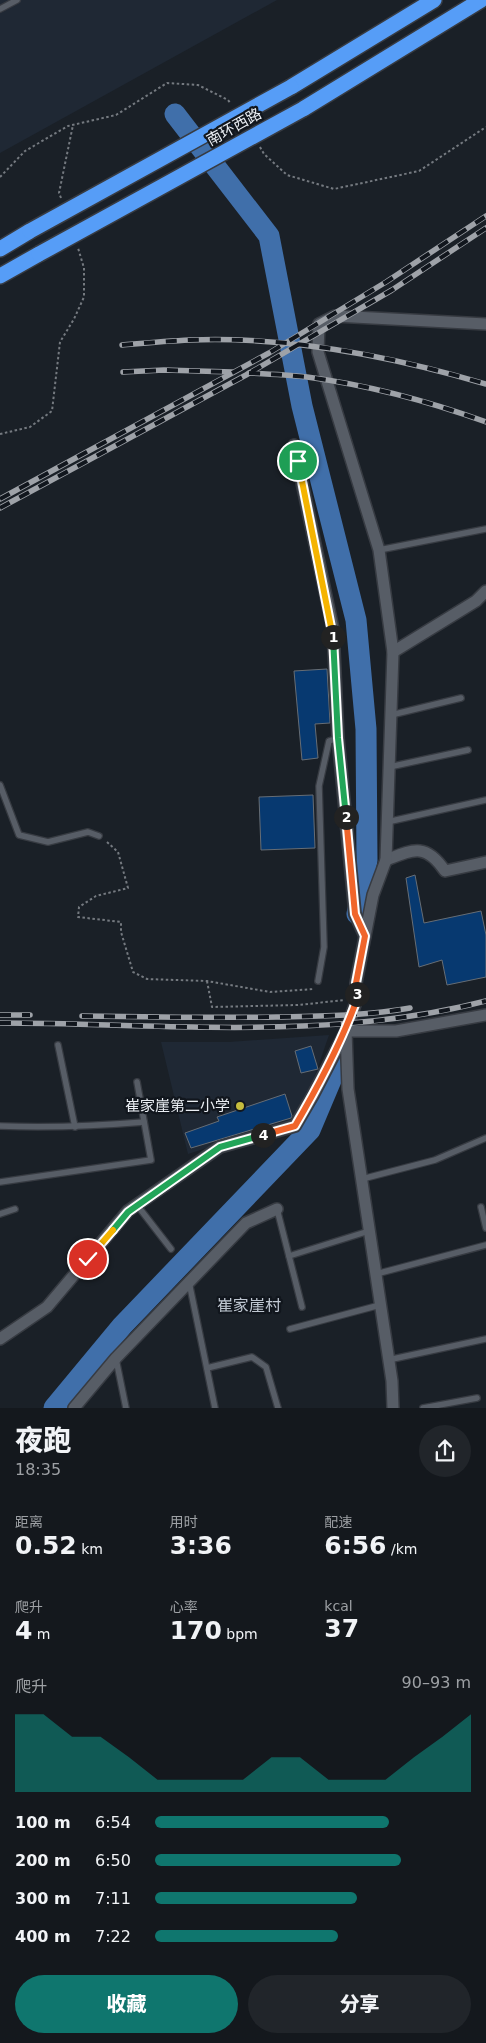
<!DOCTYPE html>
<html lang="zh">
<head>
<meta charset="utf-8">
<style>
  :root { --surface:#14181d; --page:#21252a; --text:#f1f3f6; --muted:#9da0a4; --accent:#0f766e }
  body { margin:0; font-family:"DejaVu Sans","Noto Sans SC",sans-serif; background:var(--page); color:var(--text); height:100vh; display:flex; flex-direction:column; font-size:19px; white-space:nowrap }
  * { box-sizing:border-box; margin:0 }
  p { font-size:16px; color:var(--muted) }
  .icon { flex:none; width:28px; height:28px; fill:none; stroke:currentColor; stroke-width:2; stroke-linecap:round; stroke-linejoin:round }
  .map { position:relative; height:1408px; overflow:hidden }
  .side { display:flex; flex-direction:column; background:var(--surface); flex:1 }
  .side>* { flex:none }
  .pin { position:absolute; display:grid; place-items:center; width:42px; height:42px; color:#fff; margin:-21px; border:2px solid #fff; border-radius:50%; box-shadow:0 1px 5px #0007 }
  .km { position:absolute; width:25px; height:25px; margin:-12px; border-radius:50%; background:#222; color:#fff; font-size:14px; line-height:25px; text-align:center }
  .round { display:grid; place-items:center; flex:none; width:52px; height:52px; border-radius:26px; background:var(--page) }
  .head { display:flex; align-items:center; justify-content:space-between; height:85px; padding:0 15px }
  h1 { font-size:28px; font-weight:800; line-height:38px }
  .metrics { display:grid; grid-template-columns:repeat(3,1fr); gap:8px; height:85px; padding:5px 15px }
  .metrics div { display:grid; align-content:center }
  .metrics b { font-size:25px; font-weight:800 }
  .metrics small { font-size:14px; font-weight:400 }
  .metrics p { font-size:14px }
  .chart { height:140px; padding:10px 15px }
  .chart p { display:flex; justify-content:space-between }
  .chart svg { width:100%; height:90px; margin-top:5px; fill:var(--accent); opacity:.7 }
  .button { display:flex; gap:10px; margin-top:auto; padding:10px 15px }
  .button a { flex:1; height:58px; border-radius:30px; background:var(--accent); color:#fff; font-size:20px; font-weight:800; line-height:58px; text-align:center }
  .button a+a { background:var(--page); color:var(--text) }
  ul { padding:0 15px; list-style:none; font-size:16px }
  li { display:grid; grid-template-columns:80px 60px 1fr; align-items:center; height:38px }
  li i { height:12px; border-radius:6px; background:var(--accent) }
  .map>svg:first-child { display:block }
</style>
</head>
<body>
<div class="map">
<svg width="486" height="1408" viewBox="0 0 486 1408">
  <rect width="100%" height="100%" fill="#1a2027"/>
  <g fill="#1f2834">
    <polygon points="0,0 277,0 0,153"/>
    <polygon points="329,1035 309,1093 297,1119 188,1154 161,1042 229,1042"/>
  </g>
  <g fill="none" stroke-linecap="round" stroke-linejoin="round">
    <g stroke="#406faa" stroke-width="21">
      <polyline points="175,114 269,236 302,406 356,620 366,729 367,860 357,914"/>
      <polyline points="54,1408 122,1326 310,1130 337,1066"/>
    </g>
  </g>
  <g fill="#073970" stroke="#666d75">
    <polygon points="327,669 330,723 315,724 318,758 302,760 294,671"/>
    <polygon points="313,795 315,848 261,850 259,797"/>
    <polygon points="415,875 424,923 481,911 486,935 486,977 447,985 442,960 419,967 406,878"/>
    <polygon points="311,1046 318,1069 301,1073 295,1051"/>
    <polygon points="285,1094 292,1116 291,1118 191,1148 185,1133 219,1121 217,1117"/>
  </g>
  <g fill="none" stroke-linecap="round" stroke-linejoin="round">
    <defs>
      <g id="lane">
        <polyline points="0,9 17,0"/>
        <polyline points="379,550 486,529"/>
        <polyline points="391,715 461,698"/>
        <polyline points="389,767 468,750"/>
        <polyline points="0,785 19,835 48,842 88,832 99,836"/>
        <polyline points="387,822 486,800"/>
        <polyline points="318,981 324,947 319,786 329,741 338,738"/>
        <polyline points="58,1045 75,1127"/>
        <path d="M0,1126C49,1128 96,1126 144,1122"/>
        <polyline points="362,1179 435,1160 486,1138"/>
        <polyline points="0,1182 151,1160 137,1082"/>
        <polyline points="137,1205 171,1249"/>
        <polyline points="481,1207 486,1228"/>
        <polyline points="277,1209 302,1307"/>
        <polyline points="0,1214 15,1209"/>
        <polyline points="289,1256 369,1231"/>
        <polyline points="376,1274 486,1245"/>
        <polyline points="189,1282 215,1408"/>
        <polyline points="290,1329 380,1305"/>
        <polyline points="116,1359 126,1408"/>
        <polyline points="388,1360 486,1339"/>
        <polyline points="207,1368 252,1357 266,1367 278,1408"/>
        <polyline points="423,1408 477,1398"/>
      </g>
      <g id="street">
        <polyline points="294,445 333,629 338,738 355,914 365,936"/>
        <polyline points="393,652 476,601 486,591"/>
        <path d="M386,860C414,849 426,843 445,871L486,862"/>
        <polyline points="0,1339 47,1307 128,1211 220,1147 295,1126 313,1095 346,1031 396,1031 486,1015"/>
        <polyline points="74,1408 116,1358 246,1223 277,1209"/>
        <polyline points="393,1408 392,1381 348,1089 346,1031 357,999 356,983 373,895 386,860 393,652 379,550 318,352 319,324 335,316 486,324"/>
      </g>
      <g id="highway">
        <polyline points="291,87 434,0"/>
        <polyline points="303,109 481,0"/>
        <polyline points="0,249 30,231"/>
        <polyline points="0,276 39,254"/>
      </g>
    </defs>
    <use href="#lane" stroke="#373b42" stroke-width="8"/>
    <use href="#street" stroke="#373b42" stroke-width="14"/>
    <use href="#highway" stroke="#373b42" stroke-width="18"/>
    <g stroke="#757a80" stroke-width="2" stroke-dasharray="2.5 2.5" stroke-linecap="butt">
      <polyline points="260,147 264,154 287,175 334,189 419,171 486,127"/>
      <polyline points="0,177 25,151 68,126 116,115 167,83 198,85 228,100 231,104"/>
      <polyline points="61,198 59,193 73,125"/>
      <polyline points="0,434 30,427 52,411 60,342 74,319 84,297 84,268 78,248"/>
      <polyline points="107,842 118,852 128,888 96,896 79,907 78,917 121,922 121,932 133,972 147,979 207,981 270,992 314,989"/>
      <polyline points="207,981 212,1007 298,1005 345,1000"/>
    </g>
    <use href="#lane" stroke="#575d66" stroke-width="5.5"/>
    <use href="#street" stroke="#575d66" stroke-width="11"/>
    <use href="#highway" stroke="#569df7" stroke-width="15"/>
    <defs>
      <g id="rail">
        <path d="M122,345C145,343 167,341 190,340C290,336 391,356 486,384"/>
        <polyline points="123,372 164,370 232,372"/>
        <path d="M249,373C269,374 288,375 307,377C368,385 428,401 486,422"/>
        <polyline points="0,499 269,353 386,282 486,216"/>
        <polyline points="0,508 246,375 392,290 486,228"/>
        <polyline points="0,1015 30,1015"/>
        <path d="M82,1016C147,1017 212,1018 277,1017C321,1016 366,1016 410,1008"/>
        <path d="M0,1023C161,1023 328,1042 486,1001"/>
      </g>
    </defs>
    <use href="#rail" stroke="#9ea2a8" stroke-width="5.5"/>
    <use href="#rail" stroke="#11161d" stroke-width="4" stroke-dasharray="11" stroke-linecap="butt"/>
    <defs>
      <g id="highway-bridge">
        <polyline points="30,231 291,87"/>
        <polyline points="39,254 303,109"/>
      </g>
    </defs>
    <use href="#highway-bridge" stroke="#373b42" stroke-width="18" stroke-linecap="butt"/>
    <use href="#highway-bridge" stroke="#569df7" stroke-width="15"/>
  </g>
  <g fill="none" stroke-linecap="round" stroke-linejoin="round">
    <defs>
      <polyline id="split-1" points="298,461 333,637"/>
      <polyline id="split-2" points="333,637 338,738 346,817"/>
      <polyline id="split-3" points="346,817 355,914 365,936 356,983 357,994"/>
      <path id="split-4" d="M263,1135L295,1126C319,1085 341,1044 357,999V994"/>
      <polyline id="split-5" points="113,1230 128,1212 220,1147 263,1135"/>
      <polyline id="split-6" points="88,1259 113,1230"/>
    </defs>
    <use href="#split-1" stroke="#fff" stroke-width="10"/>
    <use href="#split-2" stroke="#fff" stroke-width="10"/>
    <use href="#split-3" stroke="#fff" stroke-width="10"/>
    <use href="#split-4" stroke="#fff" stroke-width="10"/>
    <use href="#split-5" stroke="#fff" stroke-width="10"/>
    <use href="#split-6" stroke="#fff" stroke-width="10"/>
    <use href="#split-1" stroke="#f5b400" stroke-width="6"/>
    <use href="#split-2" stroke="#22a559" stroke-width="6"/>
    <use href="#split-3" stroke="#f0652b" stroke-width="6"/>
    <use href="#split-4" stroke="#f0652b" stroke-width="6"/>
    <use href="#split-5" stroke="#22a559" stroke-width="6"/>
    <use href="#split-6" stroke="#f5b400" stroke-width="6"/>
  </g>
  <circle fill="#c5bc3d" stroke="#11161d" stroke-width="2" cx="240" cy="1106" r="5"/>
  <g text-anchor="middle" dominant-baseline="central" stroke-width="4.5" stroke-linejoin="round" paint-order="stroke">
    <g font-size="15" fill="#eaeef3" stroke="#11161d">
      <text transform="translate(234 127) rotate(-29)">南环西路</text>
    </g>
    <g font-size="15" fill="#eaeef3" stroke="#11161d" text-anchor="end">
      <text x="230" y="1106">崔家崖第二小学</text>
    </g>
    <g font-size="16" fill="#bfc7d1" stroke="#11161d">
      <text x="249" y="1305">崔家崖村</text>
    </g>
  </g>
</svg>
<div class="pin" style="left:298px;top:461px;background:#1e9e55"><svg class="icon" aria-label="arrive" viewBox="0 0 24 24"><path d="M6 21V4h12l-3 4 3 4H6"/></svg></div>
<div class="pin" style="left:88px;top:1259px;background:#d93025"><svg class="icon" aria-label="check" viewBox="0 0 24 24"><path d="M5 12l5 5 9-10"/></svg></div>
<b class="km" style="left:333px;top:637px">1</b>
<b class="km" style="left:346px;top:817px">2</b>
<b class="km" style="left:357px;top:994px">3</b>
<b class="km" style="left:263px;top:1135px">4</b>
</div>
<section class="side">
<div class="head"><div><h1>夜跑</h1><p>18:35</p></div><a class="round"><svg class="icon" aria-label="share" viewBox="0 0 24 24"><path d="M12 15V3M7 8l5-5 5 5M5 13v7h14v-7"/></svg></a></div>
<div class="metrics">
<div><p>距离</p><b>0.52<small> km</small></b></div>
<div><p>用时</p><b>3:36</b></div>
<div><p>配速</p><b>6:56<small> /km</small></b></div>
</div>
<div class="metrics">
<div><p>爬升</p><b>4<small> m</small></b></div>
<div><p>心率</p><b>170<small> bpm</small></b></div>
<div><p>kcal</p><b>37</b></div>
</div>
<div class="chart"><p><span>爬升</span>90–93 m</p>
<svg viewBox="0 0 160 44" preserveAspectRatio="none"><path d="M0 44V6L10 6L20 17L30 17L40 27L50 38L60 38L70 38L80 38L90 27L100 27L110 38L120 38L130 38L140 27L150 17L160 6V44z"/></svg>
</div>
<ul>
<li><b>100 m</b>6:54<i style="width:74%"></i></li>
<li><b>200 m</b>6:50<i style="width:78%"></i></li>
<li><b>300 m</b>7:11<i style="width:64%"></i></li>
<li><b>400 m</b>7:22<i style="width:58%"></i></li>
</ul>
<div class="button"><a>收藏</a><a>分享</a></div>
</section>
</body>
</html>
